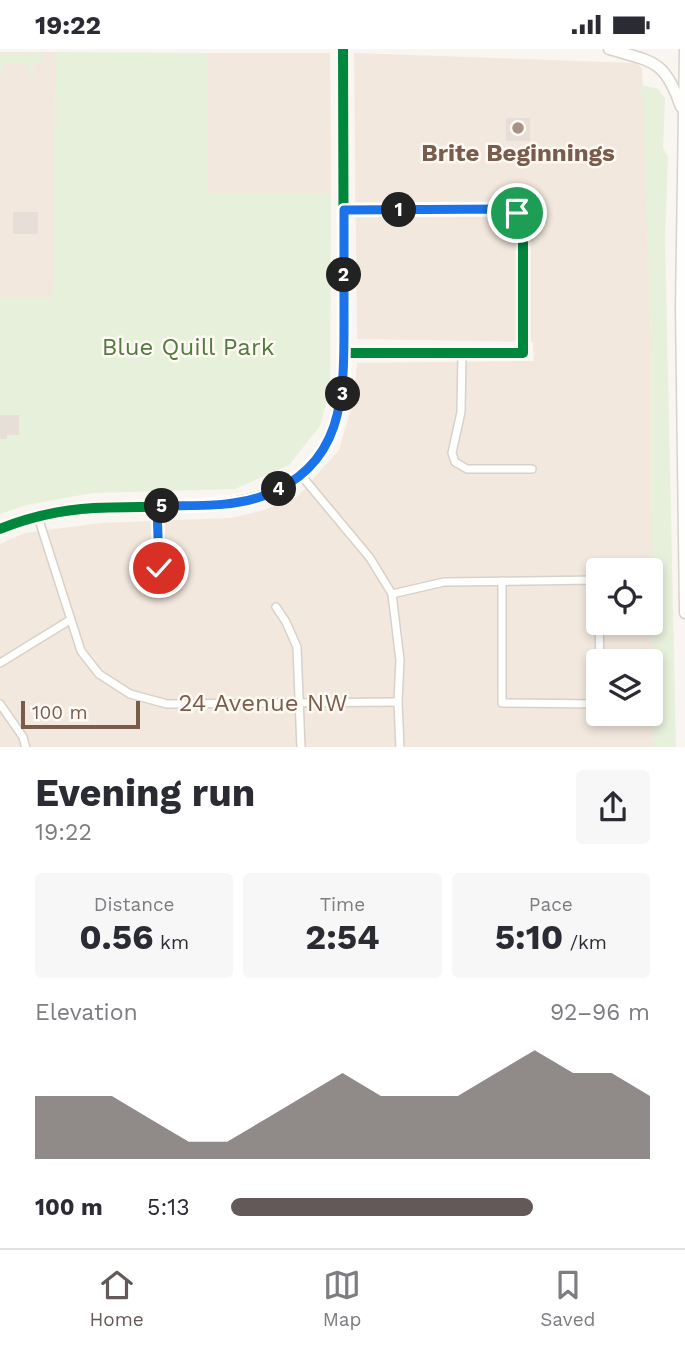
<!DOCTYPE html>
<html lang="en">
<head>
<meta charset="utf-8">
<style>
  :root { --surface:#fff; --page:#f7f7f7; --text:#2b2b33; --muted:#7c7c81; --line:#e1e1e2; --accent:#625958 }
  body { margin:0; font-family:"Work Sans",sans-serif; background:var(--page); color:var(--text); height:100vh; display:flex; flex-direction:column; font-size:26px; white-space:nowrap }
  * { box-sizing:border-box; margin:0 }
  p { font-size:23px; color:var(--muted) }
  .icon { flex:none; width:38px; height:38px; fill:none; stroke:currentColor; stroke-width:2; stroke-linecap:round; stroke-linejoin:round }
  .map { position:relative; height:698px; overflow:hidden }
  .drawer { display:flex; flex-direction:column; background:var(--surface); flex:1 }
  .drawer>* { flex:none }
  .fabs { position:absolute; left:586px; top:509px; display:grid; gap:14px }
  .fabs a { display:grid; place-items:center; width:77px; height:77px; border-radius:7px; background:var(--surface); box-shadow:0 4px 10px #0003; font-size:35px }
  .scale { position:absolute; left:21px; bottom:18px; width:119px; box-sizing:border-box; padding-left:7px; border:4px solid #7a5c4d; border-top:0; font-size:19px; line-height:24px; white-space:nowrap; color:#7a5c4d; -webkit-text-stroke:5px #fffaf3; paint-order:stroke }
  .pin { position:absolute; display:grid; place-items:center; width:60px; height:60px; color:#fff; margin:-30px; border:4px solid #fff; border-radius:50%; box-shadow:0 2px 7px #0007 }
  .km { position:absolute; width:35px; height:35px; margin:-18px; border-radius:50%; background:#222; color:#fff; font-size:19px; line-height:35px; text-align:center }
  .round { display:grid; place-items:center; flex:none; width:74px; height:74px; border-radius:7px; background:var(--page) }
  .head { display:flex; align-items:center; justify-content:space-between; height:119px; padding:0 35px }
  h1 { font-size:38px; font-weight:700; line-height:52px }
  .stats { display:grid; grid-template-columns:repeat(3,1fr); gap:10px; height:119px; padding:7px 35px }
  .stats div { display:grid; align-content:center; border-radius:7px; background:var(--page); text-align:center }
  .stats b { font-size:35px; font-weight:700 }
  .stats small { font-size:19px; font-weight:400 }
  .stats p { font-size:19px }
  .chart { height:196px; padding:14px 35px }
  .chart p { display:flex; justify-content:space-between }
  .chart svg { width:100%; height:126px; margin-top:7px; fill:var(--accent); opacity:.7 }
  ul { padding:0 35px; list-style:none; font-size:23px }
  li { display:grid; grid-template-columns:112px 84px 1fr; align-items:center; height:52px }
  li i { height:18px; border-radius:9px; background:var(--accent) }
  .status { display:flex; justify-content:space-between; align-items:center; height:49px; padding:0 35px; background:var(--surface); direction:ltr }
  .status svg { height:19px; fill:currentColor }
  .menu { display:flex; justify-content:space-around; align-items:center; height:98px; border-top:2px solid var(--line); background:var(--surface); font-size:19px; color:var(--muted) }
  .menu a { display:grid; justify-items:center; gap:4px }
  .menu .on { color:var(--accent) }
  .map>svg:first-child { display:block }
</style>
</head>
<body>
<div class="status"><b>19:22</b><svg viewBox="0 0 49 12"><path d="M0 12V9h3v3zM5 12V6h3v6zM10 12V3h3v9zM15 12V0h3v12zM26 1h20v11H26zM47 4h2v5h-2z"/></svg></div>
<div class="map">
<svg width="685" height="699" viewBox="0 0 685 699">
  <rect width="100%" height="100%" fill="#f9f5f0"/>
  <g fill="#f2e8de" fill-rule="evenodd">
    <polygon points="0,3 55,3 54,249 0,249"/>
    <polygon points="207,4 330,4 331,144 207,145"/>
    <path d="M354,4L635,14L642,19L651,293L653,698H0V495L25,484L101,474L231,469L264,461L297,448L339,401L354,350L357,314L534,312L533,293L357,290ZM598,522H651V574H598ZM598,612H651V665H598Z"/>
  </g>
  <g fill="#e7f0db">
    <polygon points="55,3 207,4 207,145 331,144 330,340 320,377 289,416 235,440 92,444 26,456 0,465 0,249 54,249"/>
    <polygon points="0,4 41,4 41,15 34,15 34,27 28,27 27,15 3,15 3,25 0,25"/>
    <polygon points="642,36 658,40 665,49 663,99 668,108 665,189 676,698 653,698 651,293"/>
  </g>
  <g fill="#e6ded7">
    <rect x="506" y="69" width="24" height="23"/>
    <rect x="13" y="163" width="25" height="22"/>
    <polygon points="0,366 19,366 19,386 7,386 7,390 0,390"/>
  </g>
  <g fill="none" stroke-linecap="round" stroke-linejoin="round">
    <defs>
      <g id="minor">
        <polyline points="344,304 523,304 523,175 517,164 506,160 344,161"/>
        <polyline points="462,304 461,363 452,404 455,413 467,420 532,420"/>
        <polyline points="300,425 370,509 392,545 400,611 398,653 400,699"/>
        <polyline points="157,457 160,526 170,542"/>
        <polyline points="38,468 81,602 99,625 130,645 167,655 398,653"/>
        <polyline points="502,532 502,654 598,655"/>
        <polyline points="392,545 444,533 598,531 598,551"/>
        <polyline points="276,558 286,573 297,598 301,699"/>
        <polyline points="599,574 600,612"/>
        <polyline points="0,614 70,571"/>
        <polyline points="0,655 23,688 26,699"/>
      </g>
      <path id="tertiary" d="M0,480C29,468 62,461 94,459C194,454 328,477 344,339L343,0"/>
      <g id="secondary">
        <path d="M609,0C654,13 665,11 681,58"/>
        <polyline points="685,1 681,258 685,564"/>
      </g>
    </defs>
    <use href="#minor" stroke="#d7d1cb" stroke-width="10"/>
    <use href="#tertiary" stroke="#d7d1cb" stroke-width="12"/>
    <use href="#secondary" stroke="#d9d2cb" stroke-width="13"/>
    <use href="#minor" stroke="#fefefd" stroke-width="7"/>
    <use href="#tertiary" stroke="#fefefd" stroke-width="9"/>
    <use href="#secondary" stroke="#fefefd" stroke-width="10"/>
    <defs>
      <g id="cycleway">
        <polyline points="344,304 523,304 523,175 517,164 506,160 344,161"/>
        <path d="M0,480C29,468 62,461 94,459C194,454 328,477 344,339L343,0"/>
      </g>
    </defs>
    <use href="#cycleway" stroke="#fffaf3" stroke-width="15"/>
    <use href="#cycleway" stroke="#00873e" stroke-width="10"/>
  </g>
  <g fill="none" stroke-linecap="round" stroke-linejoin="round">
    <defs>
      <path id="route" d="M159,519L157,457C192,456 230,459 263,447C345,417 344,346 344,273C344,236 344,198 344,161L506,160L517,164"/>
    </defs>
    <use href="#route" stroke="#fff" stroke-width="14"/>
    <use href="#route" stroke="#1a73e8" stroke-width="9"/>
  </g>
  <circle fill="#a69286" stroke="#fffaf3" stroke-width="2.5" cx="518" cy="79" r="7"/>
  <g text-anchor="middle" dominant-baseline="central" stroke-width="5" stroke-linejoin="round" paint-order="stroke">
    <g font-size="24" font-weight="bold" fill="#7a5c4d" stroke="#fffaf3">
      <text x="518" y="104">Brite Beginnings</text>
    </g>
    <g font-size="24" fill="#537a41" stroke="#fffaf3">
      <text x="188" y="298">Blue Quill Park</text>
    </g>
    <g font-size="24" fill="#7a5c4d" stroke="#fffaf3">
      <text x="263" y="654">24 Avenue NW</text>
    </g>
  </g>
</svg>
<div class="fabs">
<a><svg class="icon" aria-label="locate" viewBox="0 0 24 24"><circle cx="12" cy="12" r="6"/><path d="M12 2v4M12 18v4M2 12h4M18 12h4"/></svg></a>
<a><svg class="icon" aria-label="layers" viewBox="0 0 24 24"><path d="M12 4l9 5-9 5-9-5zM3 14l9 5 9-5"/></svg></a>
</div>
<div class="scale">100 m</div>
<div class="pin" style="left:517px;top:164px;background:#1e9e55"><svg class="icon" aria-label="arrive" viewBox="0 0 24 24"><path d="M6 21V4h12l-3 4 3 4H6"/></svg></div>
<div class="pin" style="left:159px;top:519px;background:#d93025"><svg class="icon" aria-label="check" viewBox="0 0 24 24"><path d="M5 12l5 5 9-10"/></svg></div>
<b class="km" style="left:399px;top:161px">1</b>
<b class="km" style="left:344px;top:226px">2</b>
<b class="km" style="left:343px;top:345px">3</b>
<b class="km" style="left:279px;top:440px">4</b>
<b class="km" style="left:162px;top:457px">5</b>
</div>
<section class="drawer">
<div class="head"><div><h1>Evening run</h1><p>19:22</p></div><a class="round"><svg class="icon" aria-label="share" viewBox="0 0 24 24"><path d="M12 15V3M7 8l5-5 5 5M5 13v7h14v-7"/></svg></a></div>
<div class="stats">
<div><p>Distance</p><b>0.56<small> km</small></b></div>
<div><p>Time</p><b>2:54</b></div>
<div><p>Pace</p><b>5:10<small> /km</small></b></div>
</div>
<div class="chart"><p><span>Elevation</span>92–96 m</p>
<svg viewBox="0 0 160 44" preserveAspectRatio="none"><path d="M0 44V22L10 22L20 22L30 30L40 38L50 38L60 30L70 22L80 14L90 22L100 22L110 22L120 14L130 6L140 14L150 14L160 22V44z"/></svg>
</div>
<ul>
<li><b>100 m</b>5:13<i style="width:72%"></i></li>
</ul>
</section>
<nav class="menu">
<a class="on"><svg class="icon" aria-label="home" viewBox="0 0 24 24"><path d="M3 11l9-7 9 7M6 9v11h12V9"/></svg>Home</a>
<a><svg class="icon" aria-label="map" viewBox="0 0 24 24"><path d="M3 6l6-2 6 2 6-2v14l-6 2-6-2-6 2zM9 4v14M15 6v14"/></svg>Map</a>
<a><svg class="icon" aria-label="saved" viewBox="0 0 24 24"><path d="M7 4h10v16l-5-4-5 4z"/></svg>Saved</a>
</nav>
</body>
</html>
